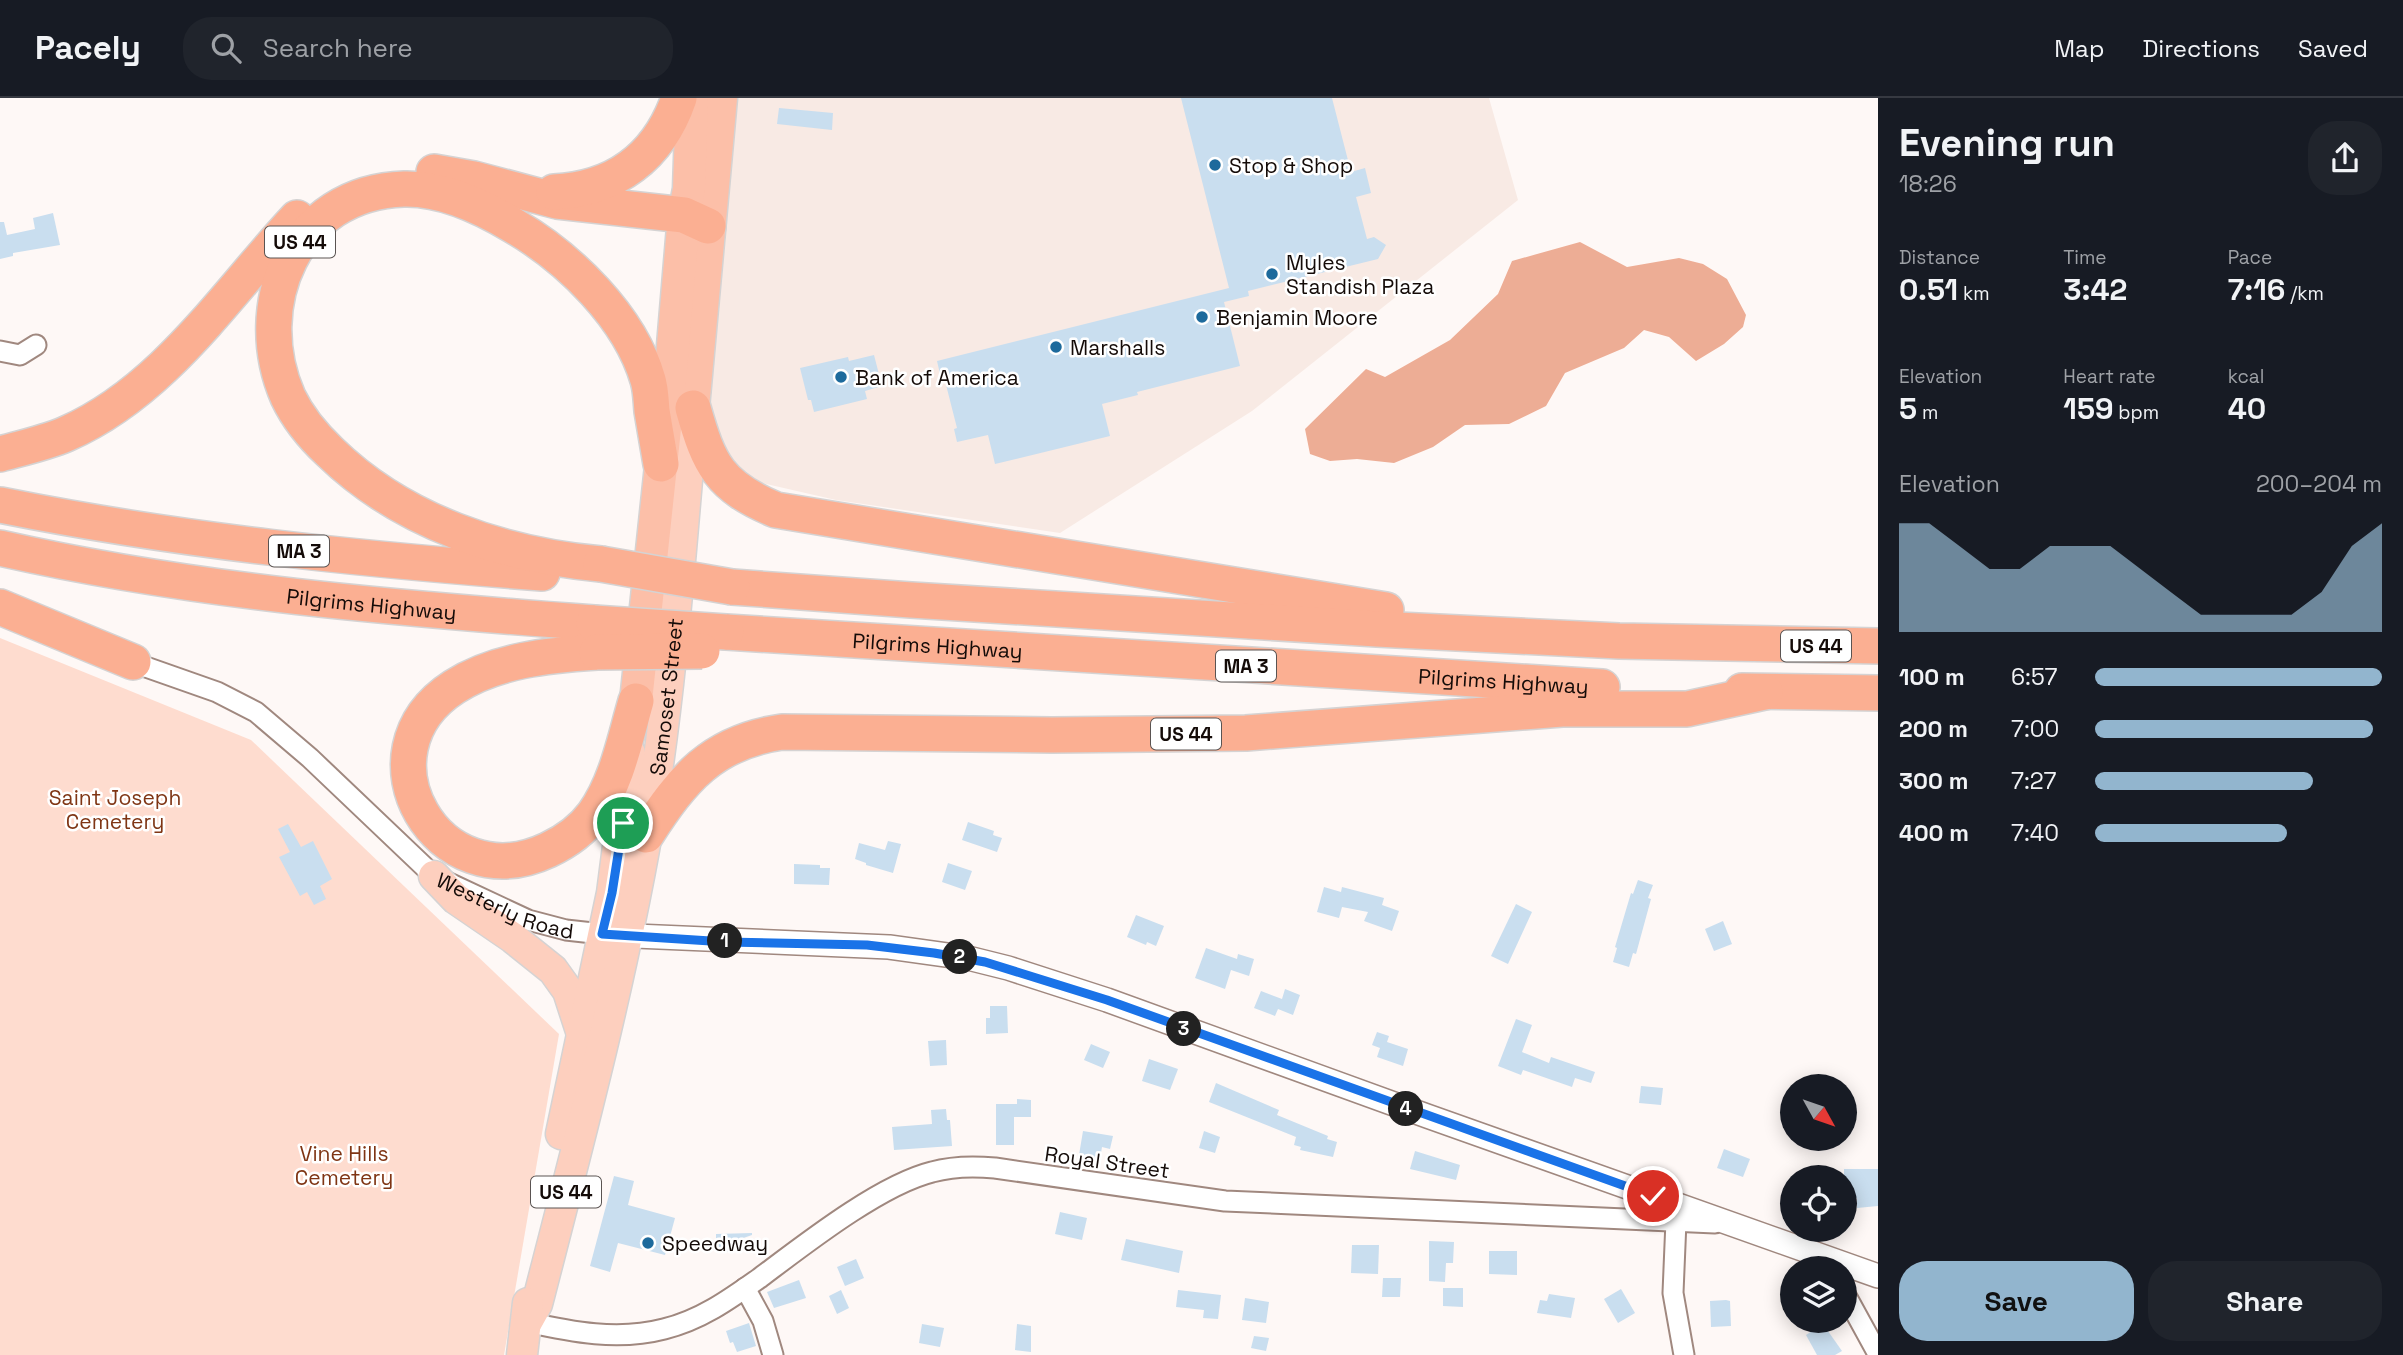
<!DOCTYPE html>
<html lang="en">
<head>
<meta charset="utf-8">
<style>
  :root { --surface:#171b24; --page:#20242c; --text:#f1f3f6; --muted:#9ea1a6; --line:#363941; --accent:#92b5ce }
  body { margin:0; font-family:"Space Grotesk",sans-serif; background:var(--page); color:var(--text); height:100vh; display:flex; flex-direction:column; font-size:26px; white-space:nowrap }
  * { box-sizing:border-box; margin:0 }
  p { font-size:23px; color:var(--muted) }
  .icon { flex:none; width:38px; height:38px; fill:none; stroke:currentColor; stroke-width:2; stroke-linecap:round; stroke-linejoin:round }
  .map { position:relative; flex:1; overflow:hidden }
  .details { display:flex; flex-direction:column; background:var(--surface); width:525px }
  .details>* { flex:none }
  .needle { width:46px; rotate:130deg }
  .fabs { position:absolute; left:1780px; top:976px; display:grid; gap:14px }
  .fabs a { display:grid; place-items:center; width:77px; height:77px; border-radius:50%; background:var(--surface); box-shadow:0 4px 18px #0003; font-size:35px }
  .pin { position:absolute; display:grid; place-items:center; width:60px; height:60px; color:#fff; margin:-30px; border:4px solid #fff; border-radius:50%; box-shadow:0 2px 7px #0007 }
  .km { position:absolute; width:35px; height:35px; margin:-18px; border-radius:50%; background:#222; color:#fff; font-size:19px; line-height:35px; text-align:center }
  .round { display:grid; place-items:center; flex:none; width:74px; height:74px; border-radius:28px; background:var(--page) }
  .overview { display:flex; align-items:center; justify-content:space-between; height:119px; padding:0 21px }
  h1 { font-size:38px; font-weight:600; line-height:52px }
  .metrics { display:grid; grid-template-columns:repeat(3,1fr); gap:10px; height:119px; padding:7px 21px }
  .metrics div { display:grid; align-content:center }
  .metrics b { font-size:30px; font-weight:600 }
  .metrics small { font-size:19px; font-weight:400 }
  .metrics p { font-size:19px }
  .chart { height:196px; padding:14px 21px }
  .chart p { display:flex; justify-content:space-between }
  .chart svg { width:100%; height:126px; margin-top:7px; fill:var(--accent); opacity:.7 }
  .cta { display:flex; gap:14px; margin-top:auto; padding:14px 21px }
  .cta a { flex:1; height:80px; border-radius:28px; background:var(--accent); color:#111; font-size:28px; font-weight:600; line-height:80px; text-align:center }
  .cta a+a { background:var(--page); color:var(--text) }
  ul { padding:0 21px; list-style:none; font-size:23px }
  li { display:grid; grid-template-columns:112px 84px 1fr; align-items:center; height:52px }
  li i { height:18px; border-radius:9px; background:var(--accent) }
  header { display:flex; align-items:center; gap:42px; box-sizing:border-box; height:98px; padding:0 35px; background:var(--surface); border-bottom:2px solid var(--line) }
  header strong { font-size:33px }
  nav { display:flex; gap:38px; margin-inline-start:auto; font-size:24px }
  .search { width:490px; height:63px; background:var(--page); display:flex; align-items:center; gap:18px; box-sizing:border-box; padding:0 24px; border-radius:28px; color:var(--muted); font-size:26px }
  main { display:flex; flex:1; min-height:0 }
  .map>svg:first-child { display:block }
</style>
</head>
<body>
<header>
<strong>Pacely</strong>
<div class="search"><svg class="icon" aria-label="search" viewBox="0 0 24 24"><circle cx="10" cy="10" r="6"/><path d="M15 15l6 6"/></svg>Search here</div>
<nav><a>Map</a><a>Directions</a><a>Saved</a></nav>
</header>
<main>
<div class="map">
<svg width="1878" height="1257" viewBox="0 0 1878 1257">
  <rect width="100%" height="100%" fill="#fef8f6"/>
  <polygon fill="#f8eae4" points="731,0 1489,0 1518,102 1252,313 1060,435 836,402 732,378 707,316"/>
  <polygon fill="#fedccf" points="0,540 251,642 559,936 504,1257 0,1257"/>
  <polygon fill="#edad95" points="1580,144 1627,169 1679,160 1703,166 1727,181 1746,217 1743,229 1724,246 1696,263 1669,239 1644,232 1624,250 1565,275 1546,308 1509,326 1465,327 1433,349 1394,365 1357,361 1330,363 1310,356 1305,331 1366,271 1385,279 1450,242 1498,196 1512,163"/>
  <g fill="#c9deef">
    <polygon points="1181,0 1332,0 1351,74 1365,70 1371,95 1356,99 1367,141 1374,139 1386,147 1378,161 1248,193 1249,198 1224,204 1240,268 1137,294 1138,297 1102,306 1110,338 995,366 988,337 957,344 954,331 957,330 943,275 940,276 937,263 1229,190"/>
    <polygon points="779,10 833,15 832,32 777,26"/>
    <polygon points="53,115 60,147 13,155 13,158 0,161 0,124 4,124 7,137 35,131 33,120"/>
    <polygon points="874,257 882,288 865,293 867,301 814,314 811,302 808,302 800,270 848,259 849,263"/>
    <polygon points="968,724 994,733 993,737 1002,740 997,754 962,742"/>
    <polygon points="288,726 301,749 313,743 332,781 320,788 326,801 314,807 307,794 300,798 279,759 290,754 278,731"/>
    <polygon points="888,743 901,746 893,775 866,767 866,765 855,761 859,745 885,752"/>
    <polygon points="948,765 972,773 965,792 942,784"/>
    <polygon points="794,766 820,767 820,770 830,770 829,787 794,786"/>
    <polygon points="1638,782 1653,787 1648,800 1651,801 1636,856 1633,855 1629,869 1613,864 1617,850 1615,849 1631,795 1633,796"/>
    <polygon points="1324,789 1341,794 1342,789 1384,800 1382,807 1399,813 1392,833 1364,823 1368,814 1342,809 1339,820 1317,814"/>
    <polygon points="1516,806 1532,814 1508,866 1491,858"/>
    <polygon points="1136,817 1164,828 1156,848 1147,844 1146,847 1127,839"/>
    <polygon points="1723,823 1732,846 1714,853 1705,831"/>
    <polygon points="1206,850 1237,861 1238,856 1254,861 1249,878 1231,872 1225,891 1195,880"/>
    <polygon points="1285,891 1300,897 1293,917 1278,911 1275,918 1254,910 1261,893 1282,901"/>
    <polygon points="990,908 1007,908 1008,935 986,936 986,920 990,920"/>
    <polygon points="1516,921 1532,927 1522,954 1549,965 1551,959 1595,974 1591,985 1575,980 1572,989 1523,972 1521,977 1498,968"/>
    <polygon points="1377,934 1389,938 1387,944 1408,951 1403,968 1377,959 1380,950 1372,947"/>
    <polygon points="946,942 947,967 930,968 928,943"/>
    <polygon points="1091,946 1110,954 1103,970 1084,962"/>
    <polygon points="1149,961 1178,971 1170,992 1142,983"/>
    <polygon points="1216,985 1279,1012 1277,1017 1328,1038 1327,1041 1337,1044 1333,1059 1300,1052 1301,1049 1294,1047 1296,1039 1209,1004"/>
    <polygon points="1641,988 1663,990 1661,1007 1639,1005"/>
    <polygon points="1017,1001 1031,1002 1031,1019 1014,1019 1014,1047 996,1047 996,1006 1017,1006"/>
    <polygon points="946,1011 947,1022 950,1022 952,1048 894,1052 892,1029 932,1026 931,1012"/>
    <polygon points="1083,1033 1113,1038 1110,1051 1102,1049 1100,1061 1079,1057"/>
    <polygon points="1204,1033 1220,1039 1215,1055 1199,1050"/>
    <polygon points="1724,1051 1750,1061 1743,1079 1717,1070"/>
    <polygon points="1415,1053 1460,1067 1456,1082 1410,1071"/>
    <polygon points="1844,1071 1878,1071 1878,1108 1857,1110 1857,1100 1844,1099"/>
    <polygon points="614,1078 634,1083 628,1107 675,1120 665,1157 618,1145 610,1174 590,1168"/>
    <polygon points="1060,1114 1087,1120 1082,1142 1055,1136"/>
    <polygon points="752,1135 752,1137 729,1145 732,1154 716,1154 716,1136"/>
    <polygon points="1126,1141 1183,1153 1179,1175 1121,1162"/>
    <polygon points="1429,1143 1454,1144 1453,1165 1446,1165 1445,1184 1429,1183"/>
    <polygon points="1352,1147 1379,1147 1378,1176 1351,1175"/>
    <polygon points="1489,1153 1517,1153 1517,1177 1489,1176"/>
    <polygon points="856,1161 864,1180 845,1188 837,1169"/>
    <polygon points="1383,1180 1401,1180 1400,1199 1382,1199"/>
    <polygon points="799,1182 806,1200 774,1210 767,1194"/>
    <polygon points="1443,1190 1463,1190 1463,1209 1443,1208"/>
    <polygon points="1621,1191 1635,1215 1618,1225 1604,1201"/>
    <polygon points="841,1192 849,1210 837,1216 829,1198"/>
    <polygon points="1178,1192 1221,1197 1218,1221 1203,1220 1204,1212 1176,1209"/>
    <polygon points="1549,1196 1575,1200 1571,1220 1537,1215 1540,1202 1547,1203"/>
    <polygon points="1245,1200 1269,1204 1266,1225 1242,1222"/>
    <polygon points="1726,1202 1730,1203 1731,1228 1711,1229 1710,1203"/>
    <polygon points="749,1225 756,1248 737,1254 733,1244 730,1245 726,1233"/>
    <polygon points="922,1226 944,1230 940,1249 919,1245"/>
    <polygon points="1017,1226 1031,1228 1031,1254 1015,1252"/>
    <polygon points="1823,1226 1842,1253 1835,1257 1817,1257 1806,1237"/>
    <polygon points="1254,1238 1269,1240 1266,1253 1251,1250"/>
  </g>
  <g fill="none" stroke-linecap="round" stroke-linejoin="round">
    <defs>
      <g id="minor">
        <polyline points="0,253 20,257 36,247"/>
        <path id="s1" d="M126,562L217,594L256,614L310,660L434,778L528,822L566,832L602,836"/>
        <polyline points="1676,1123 1673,1195 1684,1257"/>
        <polyline points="745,1190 763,1223 773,1257"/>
        <polyline points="1844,1194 1878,1256"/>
        <path d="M527,1224C572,1234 618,1243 664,1231C701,1222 730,1201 761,1179C805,1146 880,1087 932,1074C953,1068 974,1068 995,1070L1225,1103L1715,1125"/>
      </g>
      <polyline id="tertiary" points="612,837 889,849 968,860 1008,870 1107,902 1427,1018 1878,1178"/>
      <g id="primary">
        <polyline points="434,778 456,801 513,840 553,872 568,893 581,933"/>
        <polyline points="561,1036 612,795 630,655"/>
        <path id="s2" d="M527,1224L537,1206C580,1039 625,871 653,700C673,573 681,443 693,315"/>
        <polyline points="522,1257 528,1205"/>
      </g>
      <g id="trunk">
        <polyline points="693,310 721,0"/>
        <polyline points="636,603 670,283 684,117 689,91 692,0"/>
      </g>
      <g id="motorway">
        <polyline points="434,74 474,81 557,103 684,117 708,128"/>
        <path d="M554,94C616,91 659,58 679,0"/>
        <path d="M693,310C709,367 719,388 776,412L1386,512"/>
        <path d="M0,356C22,350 45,345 66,336C164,293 226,196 297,120"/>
        <path d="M0,407C179,443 360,461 542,475"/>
        <path id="s3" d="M0,450C195,494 395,510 594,525"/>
        <path d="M601,466C503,457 402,424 330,354C314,339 298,320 288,299C248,208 294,94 404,91C443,90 481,108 514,128C569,160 630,219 648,282C651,292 651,302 652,313C655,331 658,348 661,366"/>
        <polyline points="732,489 911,502 1377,531 1619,543 1878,548"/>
        <polyline points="0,509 133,564"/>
        <path id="s4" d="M726,534L1602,589"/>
        <path d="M597,554C549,557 496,562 454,589C352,655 438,804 548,752C565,744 583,731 594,716C617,684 625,641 636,603"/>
        <polyline points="1742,593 1878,595"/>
        <path d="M646,737C682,681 712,644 782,634L1052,637L1246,635L1562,611H1687L1765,594"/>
      </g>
    </defs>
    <use href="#minor" stroke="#a0887f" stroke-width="23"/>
    <use href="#tertiary" stroke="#a0887f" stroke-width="26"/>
    <use href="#primary" stroke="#d5d3d3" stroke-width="33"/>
    <use href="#trunk" stroke="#d5d3d3" stroke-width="35"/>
    <use href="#motorway" stroke="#d5d3d3" stroke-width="38"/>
    <use href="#minor" stroke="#fff" stroke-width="19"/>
    <use href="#tertiary" stroke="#fff" stroke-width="23"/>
    <use href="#primary" stroke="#fdcfbe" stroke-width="30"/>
    <use href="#trunk" stroke="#fcbfa8" stroke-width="32"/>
    <use href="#motorway" stroke="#fbaf92" stroke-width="35"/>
    <defs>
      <g id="motorway-bridge">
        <polyline points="601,466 732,489"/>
        <polyline points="594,525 726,534"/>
        <polyline points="597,554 702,553"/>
      </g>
    </defs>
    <use href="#motorway-bridge" stroke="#d5d3d3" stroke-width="38" stroke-linecap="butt"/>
    <use href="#motorway-bridge" stroke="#fbaf92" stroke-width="35"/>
  </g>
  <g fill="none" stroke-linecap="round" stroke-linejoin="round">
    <defs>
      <polyline id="route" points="623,725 612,795 602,836 726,844 867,847 934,855 985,864 1107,902 1653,1098"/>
    </defs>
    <use href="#route" stroke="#fff" stroke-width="14"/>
    <use href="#route" stroke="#1a73e8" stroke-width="9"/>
  </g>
  <g fill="#1d6a9c" stroke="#fff" stroke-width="2.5">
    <circle cx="1215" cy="67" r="7"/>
    <circle cx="1272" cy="176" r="7"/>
    <circle cx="1202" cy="219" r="7"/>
    <circle cx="1056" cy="249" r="7"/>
    <circle cx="841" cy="279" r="7"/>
    <circle cx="648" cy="1145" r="7"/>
  </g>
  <g text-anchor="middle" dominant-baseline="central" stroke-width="5" stroke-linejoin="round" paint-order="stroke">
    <g fill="#fff" stroke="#5a5452" stroke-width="2">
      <rect x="265" y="128.5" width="70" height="31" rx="5"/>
      <rect x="269" y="437.5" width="60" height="31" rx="5"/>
      <rect x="1781" y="532.5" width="70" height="31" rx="5"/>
      <rect x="1216" y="552.5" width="60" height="31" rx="5"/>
      <rect x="1151" y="620.5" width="70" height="31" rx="5"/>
      <rect x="531" y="1078.5" width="70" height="31" rx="5"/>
    </g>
    <g font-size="19" font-weight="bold" fill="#140b08">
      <text x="300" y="144">US 44</text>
      <text x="299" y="453">MA 3</text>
      <text x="1816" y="548">US 44</text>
      <text x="1246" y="568">MA 3</text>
      <text x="1186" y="636">US 44</text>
      <text x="566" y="1094">US 44</text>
    </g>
    <g font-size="21" fill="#140b08" stroke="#fff" text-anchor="start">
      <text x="1229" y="67">Stop &amp; Shop</text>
      <text x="1286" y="164">Myles<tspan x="1286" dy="24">Standish Plaza</tspan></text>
      <text x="1216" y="219">Benjamin Moore</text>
      <text x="1070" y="249">Marshalls</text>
      <text x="855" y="279">Bank of America</text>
      <text x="662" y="1145">Speedway</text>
    </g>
    <g font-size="21" fill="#140b08" stroke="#fff">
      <text stroke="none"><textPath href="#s3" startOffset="376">Pilgrims Highway</textPath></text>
      <text stroke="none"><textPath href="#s4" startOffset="212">Pilgrims Highway</textPath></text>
      <text stroke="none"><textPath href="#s4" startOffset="779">Pilgrims Highway</textPath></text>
      <text stroke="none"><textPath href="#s2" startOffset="642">Samoset Street</textPath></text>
      <text stroke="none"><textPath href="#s1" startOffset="460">Westerly Road</textPath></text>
      <text transform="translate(1107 1064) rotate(8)">Royal Street</text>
    </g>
    <g font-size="21" fill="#7f3514" stroke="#fff">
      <text x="115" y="699">Saint Joseph<tspan x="115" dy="24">Cemetery</tspan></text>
      <text x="344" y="1055">Vine Hills<tspan x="344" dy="24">Cemetery</tspan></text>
    </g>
  </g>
</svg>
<div class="fabs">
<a><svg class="needle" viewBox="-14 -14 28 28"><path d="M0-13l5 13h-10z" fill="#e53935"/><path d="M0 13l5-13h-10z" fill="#9ea1a6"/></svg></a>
<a><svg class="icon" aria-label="locate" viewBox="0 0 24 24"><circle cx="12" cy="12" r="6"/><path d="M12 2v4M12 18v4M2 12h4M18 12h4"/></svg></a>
<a><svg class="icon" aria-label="layers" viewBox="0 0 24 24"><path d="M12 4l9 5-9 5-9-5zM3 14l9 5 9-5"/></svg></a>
</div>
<div class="pin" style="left:623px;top:725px;background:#1e9e55"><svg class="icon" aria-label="arrive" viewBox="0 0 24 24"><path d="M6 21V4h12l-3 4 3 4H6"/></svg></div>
<div class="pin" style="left:1653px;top:1098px;background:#d93025"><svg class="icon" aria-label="check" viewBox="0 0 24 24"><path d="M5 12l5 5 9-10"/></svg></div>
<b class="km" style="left:725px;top:843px">1</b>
<b class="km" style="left:960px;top:859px">2</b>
<b class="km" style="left:1184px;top:931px">3</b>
<b class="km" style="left:1406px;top:1011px">4</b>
</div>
<section class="details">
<div class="overview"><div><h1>Evening run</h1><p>18:26</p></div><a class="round"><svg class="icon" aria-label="share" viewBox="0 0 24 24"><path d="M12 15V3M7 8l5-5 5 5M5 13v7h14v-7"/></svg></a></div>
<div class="metrics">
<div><p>Distance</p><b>0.51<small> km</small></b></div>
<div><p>Time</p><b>3:42</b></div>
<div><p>Pace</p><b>7:16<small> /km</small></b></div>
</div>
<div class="metrics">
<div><p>Elevation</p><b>5<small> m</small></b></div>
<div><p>Heart rate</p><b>159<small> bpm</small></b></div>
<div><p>kcal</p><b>40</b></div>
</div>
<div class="chart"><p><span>Elevation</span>200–204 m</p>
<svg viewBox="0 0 160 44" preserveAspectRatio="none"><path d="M0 44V6L10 6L20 14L30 22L40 22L50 14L60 14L70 14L80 22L90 30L100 38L110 38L120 38L130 38L140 30L150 14L160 6V44z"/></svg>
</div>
<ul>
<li><b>100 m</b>6:57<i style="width:100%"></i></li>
<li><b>200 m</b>7:00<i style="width:97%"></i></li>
<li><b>300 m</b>7:27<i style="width:76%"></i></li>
<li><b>400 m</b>7:40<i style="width:67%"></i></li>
</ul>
<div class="cta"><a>Save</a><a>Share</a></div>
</section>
</main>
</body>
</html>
